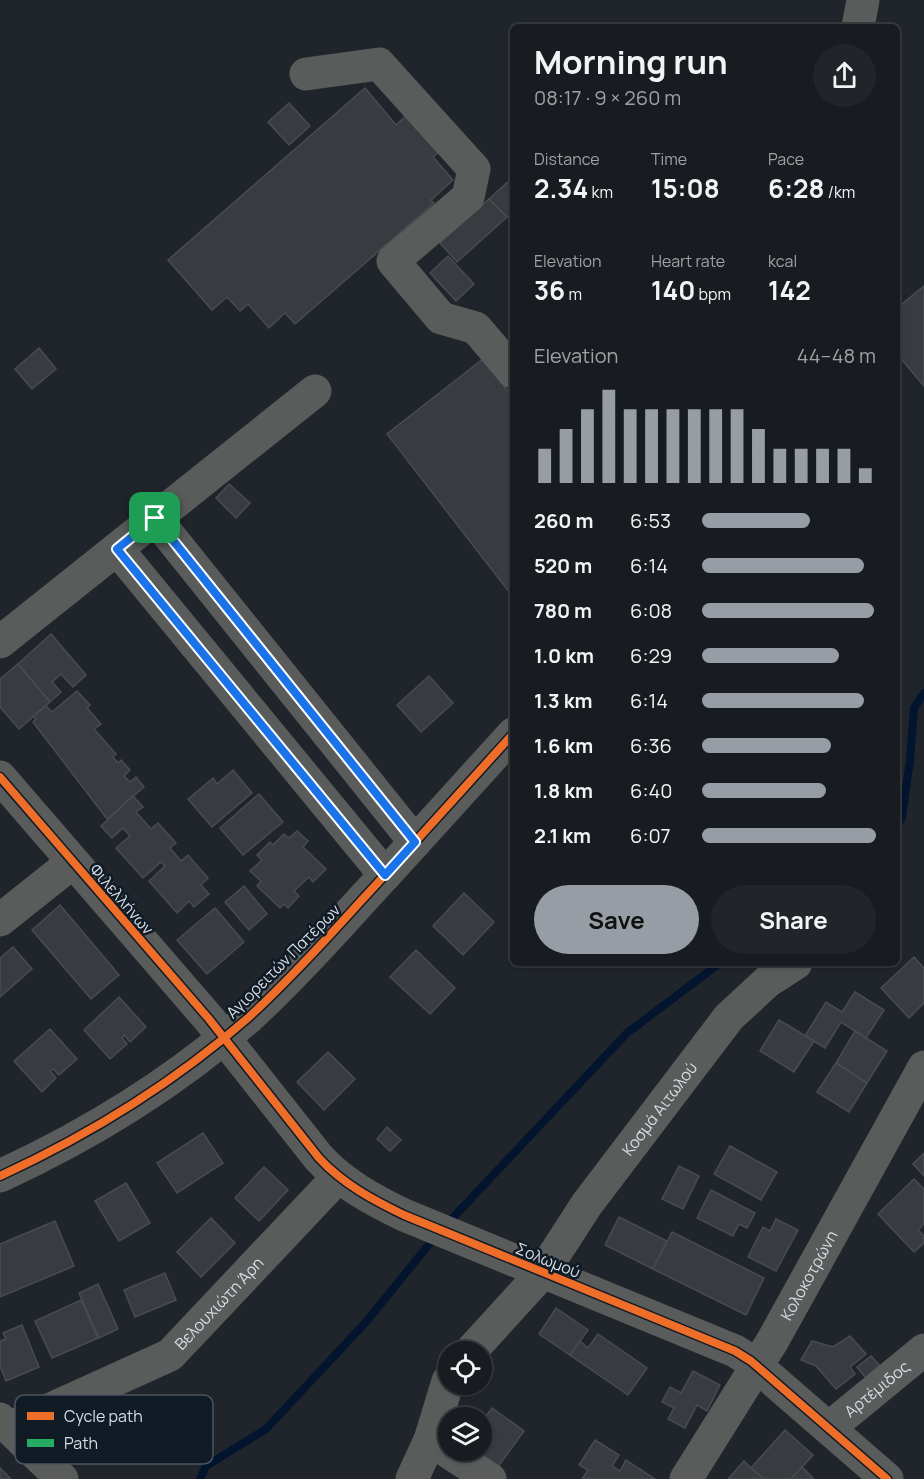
<!DOCTYPE html>
<html lang="en">
<head>
<meta charset="utf-8">
<style>
  :root { --surface:#181c20; --page:#212529; --text:#f1f3f6; --muted:#9fa1a5; --line:#363a3e; --accent:#969da4 }
  body { margin:0; font-family:Manrope,sans-serif; background:var(--page); color:var(--text); height:100vh; display:flex; flex-direction:column; font-size:22px; white-space:nowrap }
  * { box-sizing:border-box; margin:0 }
  p { font-size:20px; color:var(--muted) }
  .icon { flex:none; width:33px; height:33px; fill:none; stroke:currentColor; stroke-width:2; stroke-linecap:round; stroke-linejoin:round }
  .map { position:relative; flex:1; overflow:hidden }
  .details { position:absolute; left:510px; top:24px; width:390px; height:942px; display:flex; flex-direction:column; background:var(--surface); border-radius:9px; box-shadow:0 2px 4px #0004,0 0 0 2px var(--line) }
  .details>* { flex:none }
  .buttons { position:absolute; left:438px; top:1341px; display:grid; gap:12px }
  .buttons a { display:grid; place-items:center; width:54px; height:54px; border-radius:50%; background:var(--surface); box-shadow:0 2px 4px #0004,0 0 0 2px var(--line); font-size:30px }
  .pin { position:absolute; display:grid; place-items:center; width:51px; height:51px; color:#fff; margin:-26px; border-radius:12px; box-shadow:0 3px 9px #0006 }
  .round { display:grid; place-items:center; flex:none; width:63px; height:63px; border-radius:32px; background:var(--page) }
  .summary { display:flex; align-items:center; justify-content:space-between; height:102px; padding:0 24px }
  h1 { font-size:33px; font-weight:700; line-height:45px }
  .stats { display:grid; grid-template-columns:repeat(3,1fr); gap:9px; height:102px; padding:6px 24px }
  .stats div { display:grid; align-content:center }
  .stats b { font-size:26px; font-weight:700 }
  .stats small { font-size:16px; font-weight:400 }
  .stats p { font-size:16px }
  .chart { height:168px; padding:12px 24px }
  .chart p { display:flex; justify-content:space-between }
  .chart svg { width:100%; height:108px; margin-top:6px; stroke:var(--accent); stroke-width:6 }
  .action { display:flex; gap:12px; margin-top:auto; padding:12px 24px }
  .action a { flex:1; height:69px; border-radius:36px; background:var(--accent); color:#111; font-size:24px; font-weight:700; line-height:69px; text-align:center }
  .action a+a { background:var(--page); color:var(--text) }
  ul { padding:0 24px; list-style:none; font-size:20px }
  li { display:grid; grid-template-columns:96px 72px 1fr; align-items:center; height:45px }
  li i { height:15px; border-radius:8px; background:var(--accent) }
  .map>svg:first-child { display:block }
</style>
</head>
<body>
<div class="map">
<svg width="924" height="1479" viewBox="0 0 924 1479">
  <rect width="100%" height="100%" fill="#20252b"/>
  <g fill="none" stroke-linecap="round" stroke-linejoin="round">
    <g stroke="#03142e" stroke-width="8">
      <polyline points="897,825 902,818 910,760 914,708 924,693"/>
      <polyline points="447,1224 627,1033 720,963"/>
      <polyline points="200,1479 206,1466 266,1429 366,1322 435,1237"/>
    </g>
  </g>
  <g fill="#383c41" stroke="#484c52" stroke-width="1.5">
    <polygon points="365,88 396,125 406,116 438,153 433,157 453,180 431,200 434,203 295,324 285,313 269,328 248,304 240,311 227,297 212,310 168,260"/>
    <polygon points="289,103 310,126 289,145 268,122"/>
    <polygon points="513,177 513,212 507,217 489,199"/>
    <polygon points="489,199 507,217 457,262 440,243"/>
    <polygon points="448,256 474,284 456,301 430,273"/>
    <polygon points="924,286 924,386 897,354 897,308"/>
    <polygon points="39,348 56,369 32,389 15,369"/>
    <polygon points="483,359 513,398 513,597 387,434"/>
    <polygon points="229,484 250,503 236,518 216,498"/>
    <polygon points="51,634 86,675 73,687 61,674 52,682 61,692 50,702 18,664"/>
    <polygon points="18,664 50,702 19,729 0,707 0,679"/>
    <polygon points="429,676 453,703 421,732 397,705"/>
    <polygon points="77,691 90,705 87,708 101,724 94,729 116,754 113,757 118,763 121,760 130,770 124,776 130,782 136,777 144,787 107,819 33,722 36,719 33,716 46,706 52,712"/>
    <polygon points="233,770 252,793 212,827 188,799 213,778 217,784"/>
    <polygon points="259,794 283,822 243,855 220,828"/>
    <polygon points="133,796 143,807 136,812 151,829 158,823 176,843 170,848 181,861 188,855 208,878 201,885 209,894 194,907 189,901 177,913 149,881 165,866 161,862 143,878 116,848 130,836 123,828 112,838 101,826"/>
    <polygon points="297,831 308,841 303,847 326,869 313,882 309,877 294,891 299,896 288,908 284,904 280,908 257,886 261,881 250,871 262,860 257,855 270,842 273,845 284,834 289,838"/>
    <polygon points="244,886 267,914 249,930 225,902"/>
    <polygon points="464,893 494,922 463,955 433,926"/>
    <polygon points="60,905 119,975 91,999 32,930"/>
    <polygon points="215,908 244,942 207,974 177,940"/>
    <polygon points="13,947 32,969 0,997 0,958"/>
    <polygon points="416,950 455,988 430,1014 390,977"/>
    <polygon points="914,957 924,968 924,1003 909,1018 881,988"/>
    <polygon points="855,992 884,1010 866,1038 841,1022 825,1048 805,1036 826,1002 842,1012"/>
    <polygon points="119,997 146,1027 130,1042 124,1035 122,1038 127,1044 110,1059 84,1030"/>
    <polygon points="779,1020 814,1041 794,1072 760,1051"/>
    <polygon points="50,1029 77,1059 59,1075 53,1069 50,1071 56,1078 42,1092 14,1061"/>
    <polygon points="855,1031 887,1051 867,1083 836,1063"/>
    <polygon points="328,1052 355,1079 324,1110 297,1082"/>
    <polygon points="836,1063 867,1083 849,1112 817,1092"/>
    <polygon points="387,1127 401,1140 390,1151 377,1139"/>
    <polygon points="203,1133 223,1163 177,1193 157,1163"/>
    <polygon points="730,1146 777,1172 761,1200 714,1174"/>
    <polygon points="924,1153 924,1176 913,1164"/>
    <polygon points="679,1166 699,1176 683,1209 662,1199"/>
    <polygon points="264,1167 288,1190 259,1221 235,1198"/>
    <polygon points="914,1179 924,1189 924,1224 918,1230 924,1236 924,1243 914,1252 878,1214"/>
    <polygon points="126,1183 150,1223 119,1241 95,1201"/>
    <polygon points="711,1190 755,1213 747,1228 739,1224 733,1236 697,1218"/>
    <polygon points="619,1217 667,1241 653,1269 605,1245"/>
    <polygon points="211,1218 235,1243 201,1277 177,1252"/>
    <polygon points="776,1219 798,1230 776,1271 748,1257 763,1227 770,1231"/>
    <polygon points="55,1221 74,1266 0,1297 0,1244"/>
    <polygon points="672,1232 764,1278 746,1315 653,1269"/>
    <polygon points="165,1273 176,1300 135,1317 124,1290"/>
    <polygon points="98,1284 118,1329 99,1338 79,1293"/>
    <polygon points="81,1300 98,1338 52,1358 35,1321"/>
    <polygon points="556,1308 588,1330 570,1355 539,1334"/>
    <polygon points="22,1325 39,1367 6,1381 0,1366 0,1341 6,1339 3,1333"/>
    <polygon points="598,1334 647,1368 628,1395 570,1355 580,1341 588,1348"/>
    <polygon points="850,1336 866,1354 850,1367 855,1374 836,1389 816,1366 801,1360 812,1341 833,1347"/>
    <polygon points="871,1356 880,1366 866,1378 857,1367"/>
    <polygon points="693,1371 720,1385 707,1411 697,1405 685,1428 668,1419 674,1408 662,1402 670,1387 681,1393"/>
    <polygon points="492,1408 524,1431 495,1471 466,1450 482,1450 482,1422"/>
    <polygon points="785,1430 813,1455 791,1479 764,1479 751,1468"/>
    <polygon points="595,1440 619,1455 612,1466 620,1471 626,1460 655,1479 582,1479 588,1470 579,1465"/>
    <polygon points="744,1461 751,1468 764,1479 728,1479"/>
    <polygon points="802,1467 814,1479 791,1479"/>
    <polygon points="0,1468 11,1479 0,1479"/>
  </g>
  <g fill="none" stroke-linecap="round" stroke-linejoin="round">
    <g stroke="#5a5c5c" stroke-width="33">
      <polyline points="858,27 863,0"/>
      <polyline points="306,74 379,64 474,169 468,197 393,261 441,318 476,328 513,372"/>
      <polyline points="155,518 415,842"/>
      <polyline points="117,549 385,875"/>
      <polyline points="0,642 315,391"/>
      <path d="M0,777L209,1019L319,1158C343,1184 373,1200 404,1215L735,1351L751,1361L887,1479"/>
      <polyline points="0,920 73,862"/>
      <path d="M0,1176C89,1135 175,1082 249,1017C288,981 324,942 360,902C411,847 462,790 513,734"/>
      <path id="s1" d="M470,1352L543,1272L587,1204L729,1017L768,981L796,963"/>
      <polyline points="0,1419 62,1479"/>
      <path id="s2" d="M9,1428L170,1355L338,1177"/>
      <path id="s3" d="M829,1428L924,1350"/>
      <polyline points="430,1440 490,1479"/>
      <polyline points="412,1479 430,1440 448,1381"/>
      <path id="s4" d="M686,1479L773,1340L924,1067"/>
    </g>
    <g stroke="#26ab63" stroke-width="6" stroke-dasharray="12 6" stroke-linecap="butt">
      <polyline points="155,518 415,842"/>
      <polyline points="117,549 385,875"/>
    </g>
    <defs>
      <g id="cycleway">
        <path d="M0,777L209,1019L319,1158C343,1184 373,1200 404,1215L735,1351L751,1361L887,1479"/>
        <path d="M0,1176C89,1135 175,1082 249,1017C288,981 324,942 360,902C411,847 462,790 513,734"/>
      </g>
    </defs>
    <use href="#cycleway" stroke="#111b26" stroke-width="11"/>
    <use href="#cycleway" stroke="#ee6e29" stroke-width="8"/>
  </g>
  <g fill="none" stroke-linecap="round" stroke-linejoin="round">
    <defs>
      <polygon id="route" points="155,518 415,842 385,875 117,549"/>
    </defs>
    <use href="#route" stroke="#fff" stroke-width="12"/>
    <use href="#route" stroke="#1a73e8" stroke-width="8"/>
  </g>
  <g text-anchor="middle" dominant-baseline="central" stroke-width="5" stroke-linejoin="round" paint-order="stroke">
    <g font-size="16" fill="#d6dde5" stroke="#111b26">
      <text transform="translate(122 899) rotate(49)">Φιλελλήνων</text>
      <text transform="translate(283 961) rotate(-45)">Αγιορειτών Πατέρων</text>
      <text stroke="none"><textPath href="#s1" startOffset="309">Κοσμά Αιτωλού</textPath></text>
      <text transform="translate(548 1260) rotate(22)">Σολωμού</text>
      <text stroke="none"><textPath href="#s4" startOffset="238">Κολοκοτρώνη</textPath></text>
      <text stroke="none"><textPath href="#s2" startOffset="248">Βελουχιώτη Άρη</textPath></text>
      <text stroke="none"><textPath href="#s3" startOffset="62">Αρτέμιδος</textPath></text>
    </g>
  </g>
  <rect x="15" y="1395" width="198" height="69" rx="9" fill="#111b26" stroke="#4c555f" stroke-width="1.5"/>
  <rect x="27" y="1412" width="27" height="8" fill="#ee6e29"/>
  <rect x="27" y="1439" width="27" height="8" fill="#26ab63"/>
  <g font-size="16" fill="#d6dde5">
    <text x="64" y="1422">Cycle path</text>
    <text x="64" y="1449">Path</text>
  </g>
</svg>
<div class="buttons">
<a><svg class="icon" aria-label="locate" viewBox="0 0 24 24"><circle cx="12" cy="12" r="6"/><path d="M12 2v4M12 18v4M2 12h4M18 12h4"/></svg></a>
<a><svg class="icon" aria-label="layers" viewBox="0 0 24 24"><path d="M12 4l9 5-9 5-9-5zM3 14l9 5 9-5"/></svg></a>
</div>
<div class="pin" style="left:155px;top:518px;background:#1e9e55"><svg class="icon" aria-label="arrive" viewBox="0 0 24 24"><path d="M6 21V4h12l-3 4 3 4H6"/></svg></div>
<section class="details">
<div class="summary"><div><h1>Morning run</h1><p>08:17 · 9 × 260 m</p></div><a class="round"><svg class="icon" aria-label="share" viewBox="0 0 24 24"><path d="M12 15V3M7 8l5-5 5 5M5 13v7h14v-7"/></svg></a></div>
<div class="stats">
<div><p>Distance</p><b>2.34<small> km</small></b></div>
<div><p>Time</p><b>15:08</b></div>
<div><p>Pace</p><b>6:28<small> /km</small></b></div>
</div>
<div class="stats">
<div><p>Elevation</p><b>36<small> m</small></b></div>
<div><p>Heart rate</p><b>140<small> bpm</small></b></div>
<div><p>kcal</p><b>142</b></div>
</div>
<div class="chart"><p><span>Elevation</span>44–48 m</p>
<svg viewBox="0 0 160 44" preserveAspectRatio="none"><path d="M5 44V30M15 44V22M25 44V14M35 44V6M45 44V14M55 44V14M65 44V14M75 44V14M85 44V14M95 44V14M105 44V22M115 44V30M125 44V30M135 44V30M145 44V30M155 44V38"/></svg>
</div>
<ul>
<li><b>260 m</b>6:53<i style="width:62%"></i></li>
<li><b>520 m</b>6:14<i style="width:93%"></i></li>
<li><b>780 m</b>6:08<i style="width:99%"></i></li>
<li><b>1.0 km</b>6:29<i style="width:79%"></i></li>
<li><b>1.3 km</b>6:14<i style="width:93%"></i></li>
<li><b>1.6 km</b>6:36<i style="width:74%"></i></li>
<li><b>1.8 km</b>6:40<i style="width:71%"></i></li>
<li><b>2.1 km</b>6:07<i style="width:100%"></i></li>
</ul>
<div class="action"><a>Save</a><a>Share</a></div>
</section>
</div>
</body>
</html>
